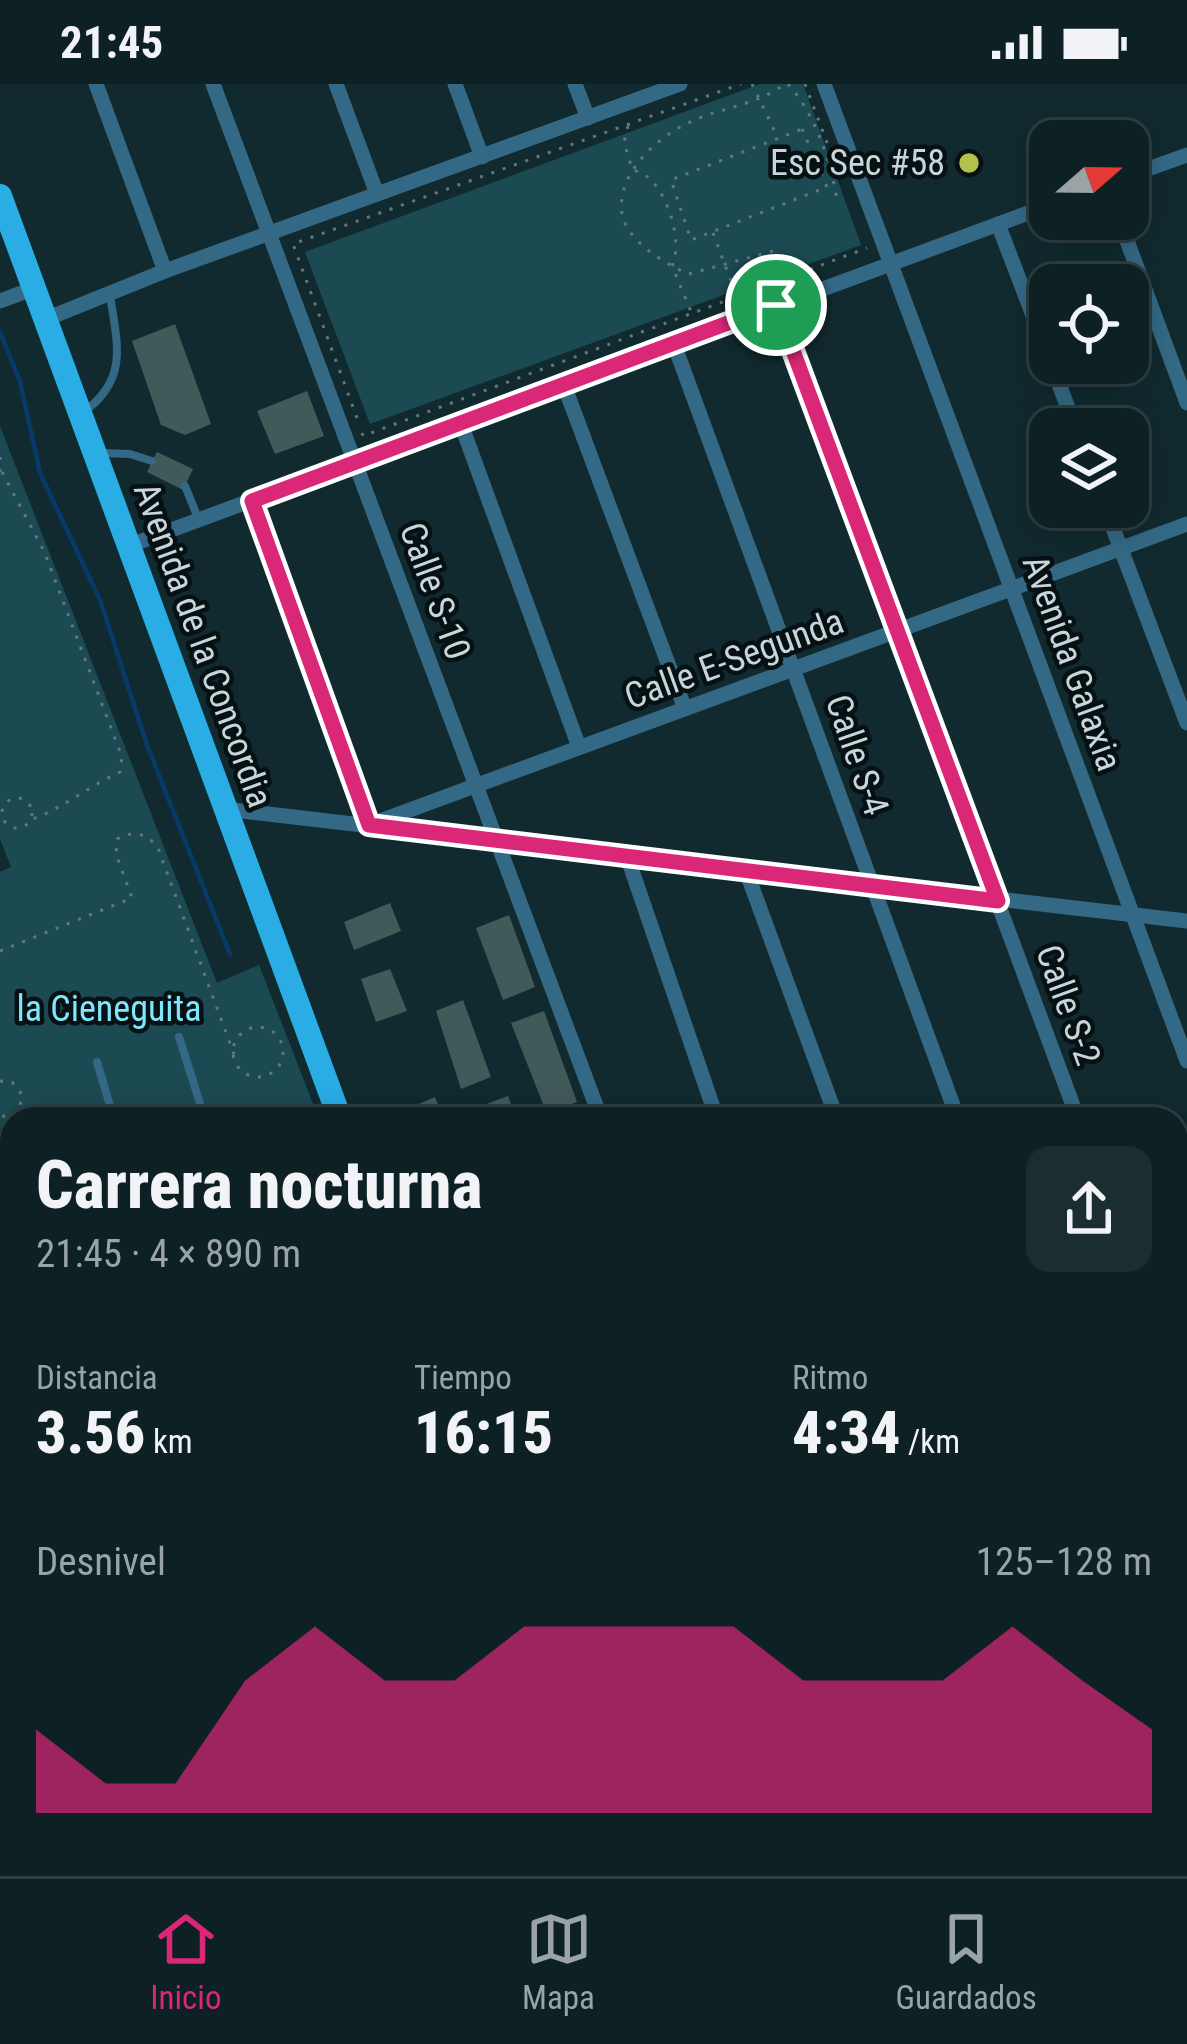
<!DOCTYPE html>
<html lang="es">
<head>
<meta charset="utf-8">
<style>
  :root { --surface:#0d2023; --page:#1b2d30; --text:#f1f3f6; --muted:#9aa3a6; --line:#2d3e41; --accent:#db2777 }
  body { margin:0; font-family:"Roboto Condensed",sans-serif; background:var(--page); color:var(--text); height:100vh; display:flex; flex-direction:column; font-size:45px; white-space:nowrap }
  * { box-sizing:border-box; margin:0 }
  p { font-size:39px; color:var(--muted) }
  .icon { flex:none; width:66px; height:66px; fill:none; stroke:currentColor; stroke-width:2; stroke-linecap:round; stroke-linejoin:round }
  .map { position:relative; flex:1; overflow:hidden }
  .side { position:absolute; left:0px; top:1023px; width:1188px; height:771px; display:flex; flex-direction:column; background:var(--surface); border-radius:36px 36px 0 0; box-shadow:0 6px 30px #0003,0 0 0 3px var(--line) }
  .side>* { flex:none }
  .needle { width:78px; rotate:70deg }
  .controls { position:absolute; left:1029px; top:36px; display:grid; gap:24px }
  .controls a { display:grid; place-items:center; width:120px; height:120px; border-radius:24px; background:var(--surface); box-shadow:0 6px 30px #0003,0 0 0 3px var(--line); font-size:60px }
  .pin { position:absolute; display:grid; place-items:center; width:102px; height:102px; color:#fff; margin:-51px; border:6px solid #fff; border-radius:50%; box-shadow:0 3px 12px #0007 }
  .round { display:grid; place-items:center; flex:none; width:126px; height:126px; border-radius:24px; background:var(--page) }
  .summary { display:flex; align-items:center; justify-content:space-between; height:204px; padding:0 36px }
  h1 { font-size:66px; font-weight:800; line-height:90px }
  .metrics { display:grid; grid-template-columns:repeat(3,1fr); gap:18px; height:204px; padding:12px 36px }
  .metrics div { display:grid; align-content:center }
  .metrics b { font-size:60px; font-weight:800 }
  .metrics small { font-size:33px; font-weight:400 }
  .metrics p { font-size:33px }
  .chart { height:336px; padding:24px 36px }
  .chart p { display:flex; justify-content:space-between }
  .chart svg { width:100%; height:216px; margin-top:12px; fill:var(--accent); opacity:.7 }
  .status { display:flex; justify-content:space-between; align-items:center; height:84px; padding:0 60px; background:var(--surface); direction:ltr }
  .status svg { height:33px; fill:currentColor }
  .menu { display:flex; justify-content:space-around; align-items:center; height:168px; border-top:3px solid var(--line); background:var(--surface); font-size:33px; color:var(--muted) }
  .menu a { display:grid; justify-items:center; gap:6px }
  .menu .selected { color:var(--accent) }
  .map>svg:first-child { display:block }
</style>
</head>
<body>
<div class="status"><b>21:45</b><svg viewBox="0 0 49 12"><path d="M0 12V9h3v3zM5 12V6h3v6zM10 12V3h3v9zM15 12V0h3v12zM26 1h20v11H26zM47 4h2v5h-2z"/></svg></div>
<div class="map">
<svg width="1187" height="1792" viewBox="0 0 1187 1792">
  <rect width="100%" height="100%" fill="#112a2f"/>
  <g fill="#1c4a53">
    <polygon points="760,0 803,0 861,161 370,340 305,168"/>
    <polygon points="0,342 217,899 259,881 314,1022 275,1035 12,1035 12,1045 0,1044 0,788 11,783 0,755"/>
    <polygon points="1187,1674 1187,1792 1094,1792 1091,1782 1176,1782 1176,1677"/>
    <polygon points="803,1782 1011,1782 1015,1792 815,1792"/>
  </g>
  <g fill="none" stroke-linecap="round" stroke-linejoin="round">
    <g stroke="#073969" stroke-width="4.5">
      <polyline points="0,248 20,297 40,389 100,516 147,661 230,870"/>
      <polyline points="790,1782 802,1792"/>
    </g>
  </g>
  <g fill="#405a59">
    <polygon points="175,240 211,340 185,351 161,341 132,257"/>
    <polygon points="307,307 324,352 275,370 257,327"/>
    <polygon points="157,368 193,385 183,406 147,388"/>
    <polygon points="390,819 401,847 354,866 344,838"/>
    <polygon points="509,831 535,903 503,916 476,844"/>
    <polygon points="390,885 407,927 376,938 361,895"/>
    <polygon points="463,916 491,993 461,1005 436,927"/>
    <polygon points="544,927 577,1018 547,1030 511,939"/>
    <polygon points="508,1012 516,1035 477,1035 473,1025"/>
    <polygon points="435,1013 444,1035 413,1035 409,1024"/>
    <polygon points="519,1782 559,1782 566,1792 526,1792"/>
  </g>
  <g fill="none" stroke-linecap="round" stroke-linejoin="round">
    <g stroke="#64777c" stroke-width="3" stroke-dasharray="3 9" stroke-linecap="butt">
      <polyline points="752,0 777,52"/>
      <path d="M788,0C814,28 833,81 837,119"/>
      <polyline points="805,0 838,88"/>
      <path d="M628,42L624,58L632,85C638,88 645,90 650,95C669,113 683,159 672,182L692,230"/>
      <polygon points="802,45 827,103 691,156 671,96"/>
      <polyline points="713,149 737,213"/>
      <path d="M773,167L689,190C666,181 626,156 622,130C616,90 656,54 690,38C722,23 755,22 785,0"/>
      <polyline points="357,334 293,160 741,0"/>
      <polyline points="362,349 363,352 867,164"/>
      <polyline points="0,373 0,393"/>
      <path d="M2,388L44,467L122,673L120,688C89,702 62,725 30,736"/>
      <circle cx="17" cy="729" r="15"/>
      <path d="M0,867L132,814L116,770L117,755C133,746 147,749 158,764L235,973"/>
      <circle cx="258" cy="968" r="25"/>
      <polyline points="0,997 12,998 23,1012 17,1029 0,1033"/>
    </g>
    <g stroke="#346985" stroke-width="8">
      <path d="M85,327C129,294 117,259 110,211"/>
      <polyline points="102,369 130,370 152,377"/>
      <polyline points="185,402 198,434"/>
      <polyline points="179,953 205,1035"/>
      <polyline points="97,978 114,1035"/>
      <polyline points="715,1792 726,1782"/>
    </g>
    <g stroke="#346985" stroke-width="15">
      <polyline points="96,0 165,187"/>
      <polyline points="213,0 601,1035"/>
      <polyline points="336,0 377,110"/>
      <polyline points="455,0 482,73"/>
      <polyline points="575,0 588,34"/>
      <polyline points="824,0 1187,977"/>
      <polyline points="1128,92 1187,71"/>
      <polyline points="1119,135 1187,319"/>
      <polyline points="998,140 1050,276"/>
      <polyline points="0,217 35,204"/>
      <polyline points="776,221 1078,1035"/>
      <polyline points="46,235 165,187 680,0"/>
      <polyline points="674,260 958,1035"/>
      <polyline points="1051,279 1076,345"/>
      <polyline points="564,301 685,625"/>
      <polyline points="461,340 579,663"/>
      <polyline points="252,417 369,741 1187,440"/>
      <polyline points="1105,423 1187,639"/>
      <polyline points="128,462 1050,121"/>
      <polyline points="225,725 1187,837"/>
      <polyline points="627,772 717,1035"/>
      <polyline points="745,784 837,1035"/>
      <polyline points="0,1061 12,1062"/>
      <polyline points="0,1127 12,1136"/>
      <polyline points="1176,1301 1187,1334"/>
      <polyline points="0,1449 12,1457"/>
      <polyline points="0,1573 12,1582"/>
      <polyline points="1176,1601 1187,1632"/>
      <polyline points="1176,1659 1187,1655"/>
      <polyline points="0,1697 12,1705"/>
      <polyline points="147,1782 155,1792"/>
      <polyline points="291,1782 298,1792"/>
      <polyline points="437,1782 444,1792"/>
      <polyline points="1021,1782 1025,1792"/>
      <polyline points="115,1792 129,1782"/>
    </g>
    <g stroke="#338fbb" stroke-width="21">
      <polyline points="1176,1065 1187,1061"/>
      <polyline points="1176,1105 1187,1101"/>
      <polyline points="0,1738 12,1729"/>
      <polyline points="696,1782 702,1792"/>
      <polyline points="597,1792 600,1782"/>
    </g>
    <g stroke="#2aace5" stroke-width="24">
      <polyline points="0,112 340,1035"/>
      <polyline points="0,1272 12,1281"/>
      <polyline points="0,1307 12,1316"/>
      <polyline points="619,1782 625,1792"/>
      <polyline points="660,1782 666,1792"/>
    </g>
  </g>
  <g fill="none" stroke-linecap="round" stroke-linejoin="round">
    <defs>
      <polygon id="route" points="776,221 998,817 369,741 252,417"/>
    </defs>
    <use href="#route" stroke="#fff" stroke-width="24"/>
    <use href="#route" stroke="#db2777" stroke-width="15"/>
  </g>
  <circle fill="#b5c249" stroke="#071113" stroke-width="4.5" cx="969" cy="79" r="12"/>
  <g text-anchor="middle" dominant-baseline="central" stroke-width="9" stroke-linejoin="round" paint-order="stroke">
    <g font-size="36" fill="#c8d5d9" stroke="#071113" text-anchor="end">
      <text x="945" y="79">Esc Sec #58</text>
    </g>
    <g font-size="36" fill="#c8d5d9" stroke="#071113">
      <text transform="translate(435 507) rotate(70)">Calle S-10</text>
      <text transform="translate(203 561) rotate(70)">Avenida de la Concordia</text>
      <text transform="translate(734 575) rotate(-20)">Calle E-Segunda</text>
      <text transform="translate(1072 579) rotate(70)">Avenida Galaxia</text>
      <text transform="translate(857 671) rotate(71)">Calle S-4</text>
      <text transform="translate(1068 921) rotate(70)">Calle S-2</text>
    </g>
    <g font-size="36" fill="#7ee7fe" stroke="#071113">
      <text x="109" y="925">la Cieneguita</text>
    </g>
  </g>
</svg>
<div class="controls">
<a><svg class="needle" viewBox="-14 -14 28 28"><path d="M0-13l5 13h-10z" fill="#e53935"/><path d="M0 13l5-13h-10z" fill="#9aa3a6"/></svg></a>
<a><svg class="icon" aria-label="locate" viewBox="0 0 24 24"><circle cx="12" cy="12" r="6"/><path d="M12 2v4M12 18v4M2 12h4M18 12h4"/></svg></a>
<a><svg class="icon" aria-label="layers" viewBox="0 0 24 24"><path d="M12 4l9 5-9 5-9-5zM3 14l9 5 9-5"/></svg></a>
</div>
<div class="pin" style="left:776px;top:221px;background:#1e9e55"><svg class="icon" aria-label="arrive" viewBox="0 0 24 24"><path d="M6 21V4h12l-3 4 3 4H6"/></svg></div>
<section class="side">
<div class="summary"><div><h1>Carrera nocturna</h1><p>21:45 · 4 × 890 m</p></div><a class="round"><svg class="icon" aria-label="share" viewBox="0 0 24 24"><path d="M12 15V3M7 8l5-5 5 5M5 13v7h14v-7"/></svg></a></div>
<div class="metrics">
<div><p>Distancia</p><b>3.56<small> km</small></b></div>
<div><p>Tiempo</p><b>16:15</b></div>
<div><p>Ritmo</p><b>4:34<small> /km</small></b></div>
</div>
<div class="chart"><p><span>Desnivel</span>125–128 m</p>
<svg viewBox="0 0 160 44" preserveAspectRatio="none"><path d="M0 44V27L10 38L20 38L30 17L40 6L50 17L60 17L70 6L80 6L90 6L100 6L110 17L120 17L130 17L140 6L150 17L160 27V44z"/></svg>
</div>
</section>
</div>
<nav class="menu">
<a class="selected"><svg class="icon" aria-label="home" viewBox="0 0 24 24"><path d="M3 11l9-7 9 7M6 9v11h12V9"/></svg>Inicio</a>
<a><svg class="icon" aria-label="map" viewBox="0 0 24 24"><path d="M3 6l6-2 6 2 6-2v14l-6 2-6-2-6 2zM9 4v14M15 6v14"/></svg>Mapa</a>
<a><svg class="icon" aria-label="saved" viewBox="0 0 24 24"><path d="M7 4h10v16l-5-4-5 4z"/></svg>Guardados</a>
</nav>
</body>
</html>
